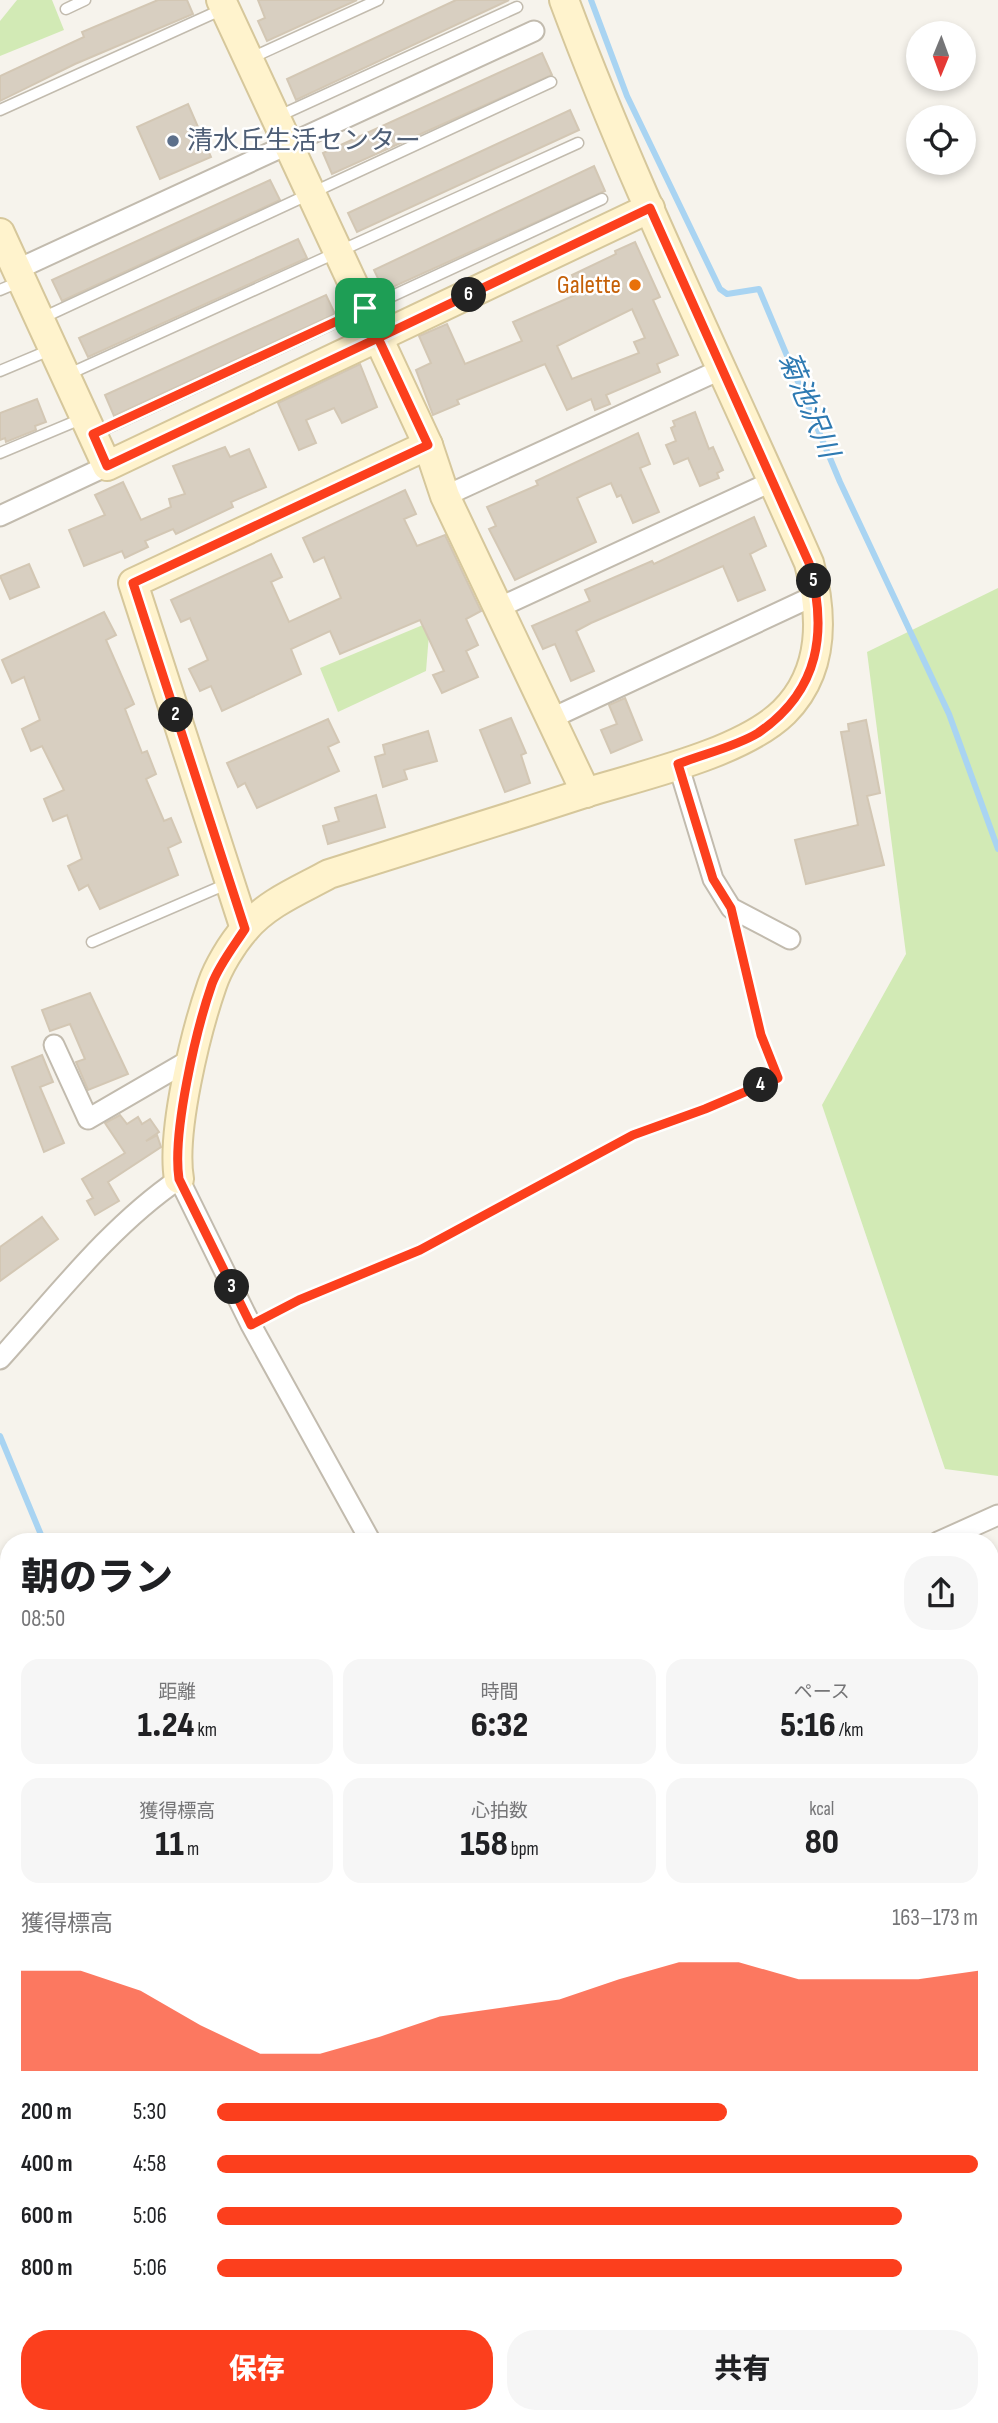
<!DOCTYPE html>
<html lang="ja">
<head>
<meta charset="utf-8">
<style>
  :root { --surface:#fff; --page:#f6f6f6; --text:#202124; --muted:#757577; --accent:#fc3f1d }
  body { margin:0; font-family:"Sofia Sans Condensed","Noto Sans JP",sans-serif; background:var(--page); color:var(--text); height:100vh; display:flex; flex-direction:column; font-size:26px; white-space:nowrap }
  * { box-sizing:border-box; margin:0 }
  p { font-size:23px; color:var(--muted) }
  .icon { flex:none; width:38px; height:38px; fill:none; stroke:currentColor; stroke-width:2; stroke-linecap:round; stroke-linejoin:round }
  .map { position:relative; flex:1; overflow:hidden }
  .panel { position:absolute; left:0px; top:1533px; width:999px; height:891px; display:flex; flex-direction:column; background:var(--surface); border-radius:28px 28px 0 0; box-shadow:0 4px 10px #0003 }
  .panel>* { flex:none }
  .needle { width:46px; rotate:181deg }
  .controls { position:absolute; left:906px; top:21px; display:grid; gap:14px }
  .controls a { display:grid; place-items:center; width:70px; height:70px; border-radius:50%; background:var(--surface); box-shadow:0 4px 10px #0003; font-size:35px }
  .pin { position:absolute; display:grid; place-items:center; width:60px; height:60px; color:#fff; margin:-30px; border-radius:14px; box-shadow:0 4px 10px #0006 }
  .km { position:absolute; width:35px; height:35px; margin:-18px; border-radius:50%; background:#222; color:#fff; font-size:19px; line-height:35px; text-align:center }
  .round { display:grid; place-items:center; flex:none; width:74px; height:74px; border-radius:28px; background:var(--page) }
  .overview { display:flex; align-items:center; justify-content:space-between; height:119px; padding:0 21px }
  h1 { font-size:38px; font-weight:800; line-height:52px }
  .metrics { display:grid; grid-template-columns:repeat(3,1fr); gap:10px; height:119px; padding:7px 21px }
  .metrics div { display:grid; align-content:center; border-radius:18px; background:var(--page); text-align:center }
  .metrics b { font-size:35px; font-weight:800 }
  .metrics small { font-size:19px; font-weight:400 }
  .metrics p { font-size:19px }
  .chart { height:196px; padding:14px 21px }
  .chart p { display:flex; justify-content:space-between }
  .chart svg { width:100%; height:126px; margin-top:7px; fill:var(--accent); opacity:.7 }
  .cta { display:flex; gap:14px; margin-top:auto; padding:14px 21px }
  .cta a { flex:1; height:80px; border-radius:28px; background:var(--accent); color:#fff; font-size:28px; font-weight:800; line-height:80px; text-align:center }
  .cta a+a { background:var(--page); color:var(--text) }
  ul { padding:0 21px; list-style:none; font-size:23px }
  li { display:grid; grid-template-columns:112px 84px 1fr; align-items:center; height:52px }
  li i { height:18px; border-radius:9px; background:var(--accent) }
  .map>svg:first-child { display:block }
</style>
</head>
<body>
<div class="map">
<svg width="998" height="2423" viewBox="0 0 998 2423">
  <rect width="100%" height="100%" fill="#f6f3ec"/>
  <g fill="#d2eab5">
    <polygon points="17,0 52,0 64,30 0,56 0,21"/>
    <polygon points="998,588 998,1476 945,1469 822,1105 906,954 867,652"/>
    <polygon points="430,622 426,671 338,712 320,668"/>
    <polygon points="81,2415 141,2415 146,2423 79,2423"/>
  </g>
  <g fill="none" stroke-linecap="round" stroke-linejoin="round">
    <g stroke="#a9d4f2" stroke-width="6">
      <polyline points="591,0 627,96 720,289 727,294 759,289 840,482 949,714 998,849"/>
      <polyline points="0,1436 44,1542"/>
      <polyline points="990,1904 998,1835"/>
      <polyline points="264,2415 267,2423"/>
    </g>
  </g>
  <g fill="#d8cfc1" stroke="#d3c7b4" stroke-width="2" fill-rule="evenodd">
    <polygon points="158,0 187,0 193,14 75,64 0,101 0,76 84,37 82,32"/>
    <polygon points="258,0 357,0 267,41 258,21 265,18"/>
    <polygon points="456,0 509,0 296,100 287,79"/>
    <polygon points="542,53 552,75 332,174 323,153"/>
    <polygon points="188,104 211,157 160,179 137,127"/>
    <polygon points="570,110 579,130 357,232 348,213"/>
    <polygon points="594,166 605,191 384,291 374,270"/>
    <polygon points="270,180 280,200 62,301 52,280"/>
    <polygon points="298,239 307,258 88,357 79,338"/>
    <path d="M635,242L660,297L653,300L678,355L657,364L660,372L606,395L610,404L595,410L591,399L567,410L545,364L457,400L459,404L433,415L416,370L431,363L419,336L447,324L465,364L522,341L513,322L580,293L572,275L616,254L615,251ZM632,309L645,338L634,342L639,353L572,379L557,346Z"/>
    <polygon points="326,295 335,314 114,416 105,395"/>
    <polygon points="360,364 377,407 342,423 334,408 306,420 316,443 299,450 278,403"/>
    <polygon points="37,399 46,422 35,426 36,430 6,442 5,438 0,440 0,413"/>
    <polygon points="695,412 709,449 713,447 723,470 717,473 719,478 700,486 688,458 674,464 666,445 676,441 671,428 675,426 673,421"/>
    <polygon points="638,433 650,464 640,468 659,512 633,523 621,495 617,497 611,483 583,495 577,498 596,542 515,580 489,529 496,526 487,507 538,485 536,481"/>
    <polygon points="225,447 230,457 249,449 266,487 231,502 233,507 176,534 173,529 145,541 148,547 125,558 122,551 84,566 69,530 105,515 95,495 123,482 141,520 171,507 169,499 185,494 173,466"/>
    <polygon points="405,490 416,514 404,519 417,546 445,535 481,611 466,619 478,645 466,651 478,677 442,693 433,675 444,671 420,620 340,654 330,631 291,649 301,674 222,711 211,686 200,691 189,669 208,660 190,618 181,622 171,600 271,554 282,577 271,582 289,622 341,598 324,557 314,562 303,538"/>
    <polygon points="754,517 766,546 750,554 765,590 738,601 723,566 591,623 576,631 594,671 571,681 555,644 543,649 532,626 590,601 585,590 652,561 654,564"/>
    <polygon points="29,564 39,587 10,599 0,576"/>
    <polygon points="104,612 116,635 106,640 134,704 125,709 142,753 147,751 156,774 146,779 164,821 171,818 181,842 168,848 178,875 100,909 88,885 79,890 68,866 82,859 67,815 53,821 44,799 64,790 42,746 31,751 22,729 40,720 24,677 12,683 2,660"/>
    <polygon points="625,698 642,740 611,753 601,730 617,724 609,705"/>
    <polygon points="511,718 526,753 521,755 530,783 505,792 480,730"/>
    <polygon points="328,719 339,742 328,747 339,771 257,808 245,783 238,787 227,763"/>
    <polygon points="866,720 880,793 867,796 884,865 806,884 795,840 858,825 841,732 849,731 848,724"/>
    <polygon points="428,731 437,761 404,770 407,779 383,787 375,757 385,754 383,745"/>
    <polygon points="376,795 385,827 328,844 323,826 339,821 335,808"/>
    <polygon points="90,993 128,1074 88,1090 76,1062 85,1059 70,1024 50,1031 42,1010"/>
    <polygon points="42,1055 53,1082 40,1087 64,1143 44,1152 12,1067"/>
    <polygon points="120,1115 127,1124 138,1117 142,1124 150,1119 159,1132 146,1141 157,1135 161,1147 108,1182 119,1201 95,1215 87,1201 93,1198 82,1179 125,1153 105,1123"/>
    <polygon points="42,1217 58,1239 0,1281 0,1247"/>
  </g>
  <g fill="none" stroke-linecap="round" stroke-linejoin="round">
    <defs>
      <g id="lane">
        <polyline points="66,9 85,0"/>
        <polyline points="251,58 378,0"/>
        <polyline points="0,110 223,9"/>
        <polyline points="279,116 517,7"/>
        <polyline points="0,290 19,282"/>
        <polyline points="40,319 551,82"/>
        <polyline points="0,371 50,350"/>
        <polyline points="69,374 578,143"/>
        <polyline points="94,434 602,199"/>
        <polyline points="0,453 81,419"/>
        <polyline points="92,942 229,883"/>
        <polyline points="990,2117 998,2115"/>
        <polyline points="0,2374 9,2368"/>
        <polyline points="297,2415 300,2415"/>
      </g>
      <g id="street">
        <polyline points="18,269 534,31"/>
        <polyline points="445,496 724,368"/>
        <polyline points="0,516 107,466"/>
        <polyline points="498,608 773,481"/>
        <polyline points="550,719 818,594"/>
        <polyline points="678,764 713,879 731,908 790,939"/>
        <polyline points="54,1045 88,1119 193,1058"/>
        <path d="M0,1359C56,1297 110,1226 179,1179L251,1325L371,1542"/>
        <polyline points="938,1542 998,1515"/>
      </g>
      <g id="secondary">
        <polyline points="221,0 428,445 133,583 245,929"/>
        <polyline points="0,233 107,466 650,208"/>
        <polyline points="428,445 445,496 586,793"/>
        <path d="M179,1179C171,1132 196,1031 212,985C218,967 232,944 245,929C267,903 300,890 329,874C416,847 502,820 588,792C644,775 742,753 784,712C825,671 823,615 809,563C727,376 635,191 564,0"/>
      </g>
    </defs>
    <use href="#lane" stroke="#c2bbae" stroke-width="13"/>
    <use href="#street" stroke="#c2bbae" stroke-width="23"/>
    <use href="#secondary" stroke="#d6c79b" stroke-width="32"/>
    <polyline stroke="#c4b79f" stroke-width="3.5" stroke-dasharray="3.5 3.5" stroke-linecap="butt" points="268,1316 420,1250 633,1135 778,1078 761,1035 737,934"/>
    <use href="#lane" stroke="#fff" stroke-width="10"/>
    <use href="#street" stroke="#fff" stroke-width="19"/>
    <use href="#secondary" stroke="#fff3cd" stroke-width="28"/>
  </g>
  <g fill="none" stroke-linecap="round" stroke-linejoin="round">
    <defs>
      <path id="route" d="M365,308L93,434L107,466L378,338L428,445L133,583L245,929C234,946 219,965 212,984C196,1030 172,1133 179,1179L251,1325L299,1300L420,1250L633,1135L705,1109L778,1078L761,1035L731,908L713,879L678,764C703,754 735,747 758,733C820,691 828,631 809,563L650,208L378,338L365,308"/>
    </defs>
    <use href="#route" stroke="#fff" stroke-width="14"/>
    <use href="#route" stroke="#fc3f1d" stroke-width="9"/>
  </g>
  <circle fill="#5c6f8a" stroke="#fff" stroke-width="2.5" cx="173" cy="141" r="7"/>
  <circle fill="#e8710a" stroke="#fff" stroke-width="2.5" cx="635" cy="285" r="7"/>
  <g text-anchor="middle" dominant-baseline="central" stroke-width="5" stroke-linejoin="round" paint-order="stroke">
    <g font-size="26" fill="#4e5e75" stroke="#fff" text-anchor="start">
      <text x="187" y="141">清水丘生活センター</text>
    </g>
    <g font-size="26" fill="#c56008" stroke="#fff" text-anchor="end">
      <text x="621" y="285">Galette</text>
    </g>
    <g font-size="28" font-style="italic" fill="#2e7ab2" stroke="#fff">
      <text transform="translate(808 405) rotate(67)">菊池沢川</text>
    </g>
  </g>
</svg>
<div class="controls">
<a><svg class="needle" viewBox="-14 -14 28 28"><path d="M0-13l5 13h-10z" fill="#e53935"/><path d="M0 13l5-13h-10z" fill="#757577"/></svg></a>
<a><svg class="icon" aria-label="locate" viewBox="0 0 24 24"><circle cx="12" cy="12" r="6"/><path d="M12 2v4M12 18v4M2 12h4M18 12h4"/></svg></a>
</div>
<div class="pin" style="left:365px;top:308px;background:#1e9e55"><svg class="icon" aria-label="arrive" viewBox="0 0 24 24"><path d="M6 21V4h12l-3 4 3 4H6"/></svg></div>
<b class="km" style="left:176px;top:715px">2</b>
<b class="km" style="left:232px;top:1287px">3</b>
<b class="km" style="left:761px;top:1085px">4</b>
<b class="km" style="left:814px;top:581px">5</b>
<b class="km" style="left:469px;top:295px">6</b>
<section class="panel">
<div class="overview"><div><h1>朝のラン</h1><p>08:50</p></div><a class="round"><svg class="icon" aria-label="share" viewBox="0 0 24 24"><path d="M12 15V3M7 8l5-5 5 5M5 13v7h14v-7"/></svg></a></div>
<div class="metrics">
<div><p>距離</p><b>1.24<small> km</small></b></div>
<div><p>時間</p><b>6:32</b></div>
<div><p>ペース</p><b>5:16<small> /km</small></b></div>
</div>
<div class="metrics">
<div><p>獲得標高</p><b>11<small> m</small></b></div>
<div><p>心拍数</p><b>158<small> bpm</small></b></div>
<div><p>kcal</p><b>80</b></div>
</div>
<div class="chart"><p><span>獲得標高</span>163–173 m</p>
<svg viewBox="0 0 160 44" preserveAspectRatio="none"><path d="M0 44V9L10 9L20 16L30 28L40 38L50 38L60 32L70 25L80 22L90 19L100 12L110 6L120 6L130 12L140 12L150 12L160 9V44z"/></svg>
</div>
<ul>
<li><b>200 m</b>5:30<i style="width:67%"></i></li>
<li><b>400 m</b>4:58<i style="width:100%"></i></li>
<li><b>600 m</b>5:06<i style="width:90%"></i></li>
<li><b>800 m</b>5:06<i style="width:90%"></i></li>
</ul>
<div class="cta"><a>保存</a><a>共有</a></div>
</section>
</div>
</body>
</html>
